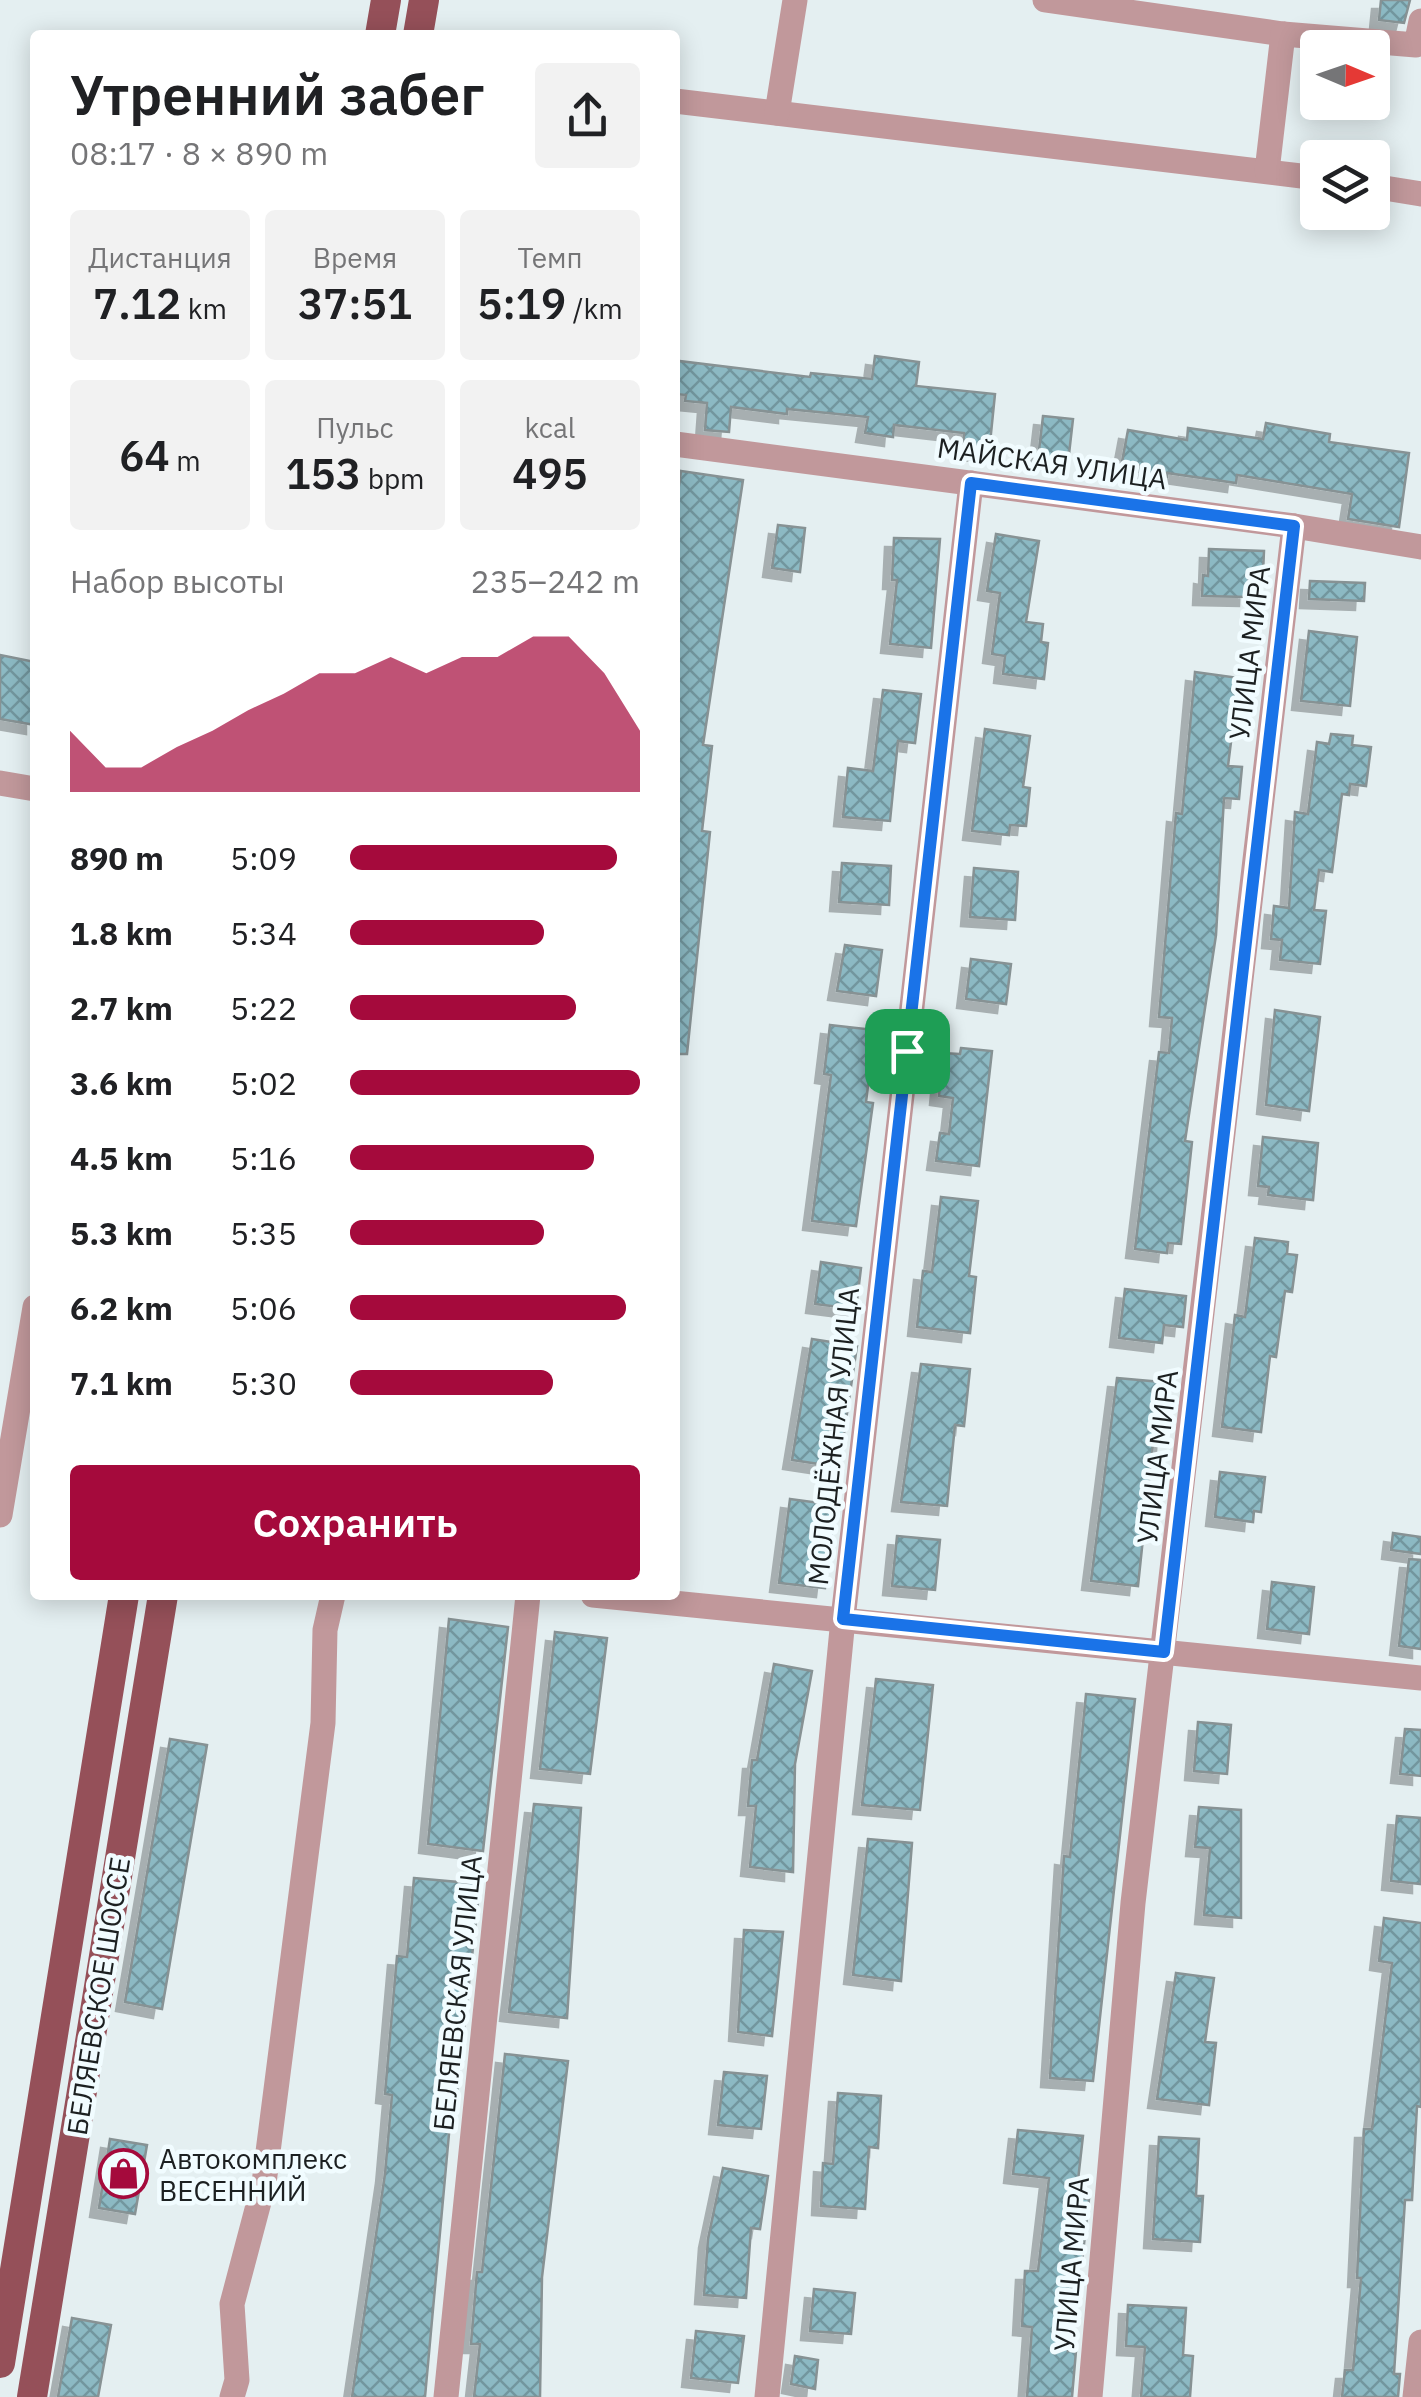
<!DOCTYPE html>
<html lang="ru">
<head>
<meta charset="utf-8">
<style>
  :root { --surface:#fff; --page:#f2f2f2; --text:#202124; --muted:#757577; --accent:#a50a3c }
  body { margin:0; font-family:"IBM Plex Sans",sans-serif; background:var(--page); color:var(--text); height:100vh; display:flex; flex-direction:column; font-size:38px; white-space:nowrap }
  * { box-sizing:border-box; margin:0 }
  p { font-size:32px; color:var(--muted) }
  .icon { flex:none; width:55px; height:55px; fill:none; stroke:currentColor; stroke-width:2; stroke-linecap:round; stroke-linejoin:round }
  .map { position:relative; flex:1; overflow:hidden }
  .side { position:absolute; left:30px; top:30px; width:650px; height:1570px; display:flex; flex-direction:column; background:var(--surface); border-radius:10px; box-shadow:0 5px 25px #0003 }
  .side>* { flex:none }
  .needle { width:65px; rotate:92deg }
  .fabs { position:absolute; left:1300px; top:30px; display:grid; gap:20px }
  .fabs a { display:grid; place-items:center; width:90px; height:90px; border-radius:10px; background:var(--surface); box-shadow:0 5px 25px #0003; font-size:50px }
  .pin { position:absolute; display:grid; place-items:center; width:85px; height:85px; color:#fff; margin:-42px; border-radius:20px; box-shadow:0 5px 15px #0006 }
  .round { display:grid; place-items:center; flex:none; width:105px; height:105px; border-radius:10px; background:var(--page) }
  .head { display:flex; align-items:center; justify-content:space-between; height:170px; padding:0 40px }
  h1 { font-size:55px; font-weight:600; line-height:75px }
  .metrics { display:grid; grid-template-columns:repeat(3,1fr); gap:15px; height:170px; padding:10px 40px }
  .metrics div { display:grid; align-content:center; border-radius:10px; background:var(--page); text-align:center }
  .metrics b { font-size:42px; font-weight:600 }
  .metrics small { font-size:28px; font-weight:400 }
  .metrics p { font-size:28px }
  .chart { height:280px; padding:20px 40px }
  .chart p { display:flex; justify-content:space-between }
  .chart svg { width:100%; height:180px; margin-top:10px; fill:var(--accent); opacity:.7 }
  .action { display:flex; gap:20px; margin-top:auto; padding:20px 40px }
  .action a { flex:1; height:115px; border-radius:10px; background:var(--accent); color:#fff; font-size:40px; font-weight:600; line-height:115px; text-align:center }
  ul { padding:0 40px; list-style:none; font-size:32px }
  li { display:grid; grid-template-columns:160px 120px 1fr; align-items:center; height:75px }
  li i { height:25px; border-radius:12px; background:var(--accent) }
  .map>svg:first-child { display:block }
</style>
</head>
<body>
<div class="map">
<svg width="1421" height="2397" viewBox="0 0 1421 2397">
  <defs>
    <pattern id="building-cross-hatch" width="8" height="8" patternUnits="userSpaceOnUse" patternTransform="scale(2.5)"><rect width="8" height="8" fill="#8cb9c3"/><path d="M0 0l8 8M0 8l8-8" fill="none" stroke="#72969e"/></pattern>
    <filter id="shadow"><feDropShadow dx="-9" dy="9" stdDeviation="0" flood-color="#0004"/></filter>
  </defs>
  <rect width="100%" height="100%" fill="#e4eff1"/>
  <g fill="url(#building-cross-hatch)" stroke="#879294" stroke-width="2.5" filter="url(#shadow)">
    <polygon points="1381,0 1410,0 1404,23 1379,20"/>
    <polygon points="875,356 919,362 916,386 995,394 989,453 963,450 964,433 894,425 893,437 865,433 868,417 787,409 787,414 731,407 729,432 705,430 707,403 685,401 686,395 676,394 679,361 810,377 811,373 872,379"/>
    <polygon points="1043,416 1073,419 1068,463 1038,459"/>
    <polygon points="1266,423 1330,434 1329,442 1409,453 1399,527 1348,519 1352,494 1237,475 1236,483 1167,473 1167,477 1138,472 1139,465 1122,462 1128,430 1187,440 1188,428 1263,439"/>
    <polygon points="681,471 743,480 703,745 712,746 702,831 710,832 687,1054 675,1054 675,514"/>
    <polygon points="778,525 805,528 800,572 772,568"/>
    <polygon points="996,534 1039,541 1026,622 1043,624 1041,642 1048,643 1044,679 1003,674 1005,656 992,654 1000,593 987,591"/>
    <polygon points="894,538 940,539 931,648 890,644 897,580 892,580"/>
    <polygon points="1209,549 1264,551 1263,573 1249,572 1248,597 1202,596 1203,575 1208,576"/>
    <polygon points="1310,581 1365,583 1364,601 1309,599"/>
    <polygon points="1309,631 1357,637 1350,706 1301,701"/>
    <polygon points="0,655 35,662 35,725 0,719"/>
    <polygon points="1195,672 1239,678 1228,766 1242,767 1239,799 1224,798 1216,935 1185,1141 1192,1142 1181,1244 1168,1243 1167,1253 1135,1249 1159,1052 1169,1053 1172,1018 1159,1017 1176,813 1182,814"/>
    <polygon points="883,690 921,694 915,743 898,741 890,821 843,817 848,768 873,771"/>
    <polygon points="985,729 1030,736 1023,787 1030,788 1026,826 1010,825 1009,835 972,831"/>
    <polygon points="1331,734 1353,736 1352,745 1371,747 1366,786 1350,784 1349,795 1342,794 1332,872 1319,870 1314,910 1326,911 1320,964 1280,960 1282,940 1271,939 1274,906 1289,908 1295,812 1308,814 1317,742 1329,744"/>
    <polygon points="842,863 891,866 889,905 839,902"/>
    <polygon points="974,868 1018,872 1015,920 970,917"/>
    <polygon points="845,945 882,950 876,996 837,991"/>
    <polygon points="971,959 1011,964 1006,1004 966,999"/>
    <polygon points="1275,1010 1320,1017 1309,1111 1266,1105"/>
    <polygon points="830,1025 875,1030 866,1102 873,1103 856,1226 812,1221 831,1075 824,1074"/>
    <polygon points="961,1048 992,1051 979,1166 936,1161 940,1133 949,1134 953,1098 939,1096 943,1053 960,1054"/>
    <polygon points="1263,1137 1318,1143 1313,1200 1268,1195 1269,1187 1258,1186"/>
    <polygon points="941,1197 978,1201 969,1276 976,1277 970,1333 917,1327 923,1271 932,1272"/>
    <polygon points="1255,1238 1288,1242 1287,1254 1297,1255 1292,1292 1285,1291 1276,1357 1270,1356 1261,1432 1222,1427 1235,1315 1245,1317"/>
    <polygon points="821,1262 861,1268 856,1309 815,1304"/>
    <polygon points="1125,1289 1186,1296 1183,1327 1164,1325 1162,1343 1119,1338"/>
    <polygon points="812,1339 857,1346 839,1467 792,1460"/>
    <polygon points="921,1364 970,1369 964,1426 955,1425 947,1506 901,1502"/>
    <polygon points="1117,1378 1161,1382 1157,1424 1166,1424 1165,1444 1153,1443 1138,1586 1091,1581"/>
    <polygon points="1220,1472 1265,1477 1261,1512 1254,1511 1253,1522 1215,1517"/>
    <polygon points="790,1499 835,1505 825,1588 779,1583"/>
    <polygon points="1393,1533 1421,1537 1421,1554 1391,1550"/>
    <polygon points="897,1536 940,1540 935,1590 892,1586"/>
    <polygon points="1409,1559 1421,1560 1421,1649 1399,1646"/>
    <polygon points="1272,1582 1314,1587 1309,1634 1267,1629"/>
    <polygon points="449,1619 508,1627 483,1851 428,1844"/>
    <polygon points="555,1632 607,1638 590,1774 540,1769"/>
    <polygon points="774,1664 812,1671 795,1764 793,1872 750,1867 756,1806 748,1806 752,1760 757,1760"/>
    <polygon points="876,1679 933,1685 920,1810 862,1805"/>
    <polygon points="1086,1694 1135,1699 1093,2081 1050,2078 1064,1856 1070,1857"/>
    <polygon points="1198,1722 1231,1725 1227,1774 1194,1771"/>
    <polygon points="1405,1729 1421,1730 1421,1776 1400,1774"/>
    <polygon points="170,1739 207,1745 162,2009 125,2002"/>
    <polygon points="534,1804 581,1808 567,2018 509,2012"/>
    <polygon points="1199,1807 1241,1810 1241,1918 1204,1915 1210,1848 1195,1847"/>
    <polygon points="1397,1816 1421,1818 1421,1884 1391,1881"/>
    <polygon points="868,1839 912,1843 901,1981 853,1975"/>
    <polygon points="414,1878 480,1884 456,2102 452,2101 425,2397 352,2397 385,2174 392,2095 385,2094 397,1956 407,1957"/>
    <polygon points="1384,1918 1421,1923 1421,2107 1417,2106 1412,2200 1405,2200 1394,2374 1400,2374 1398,2397 1342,2397 1345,2370 1353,2370 1361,2278 1357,2278 1364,2129 1372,2129 1392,1963 1379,1961"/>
    <polygon points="744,1930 783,1932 772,2036 738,2032"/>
    <polygon points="1176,1973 1214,1978 1205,2042 1216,2043 1209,2105 1157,2099"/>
    <polygon points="505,2054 568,2061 542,2277 540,2397 474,2397 480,2344 471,2344 477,2272 482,2272"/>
    <polygon points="724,2072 767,2076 761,2129 718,2125"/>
    <polygon points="838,2093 881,2096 878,2148 869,2147 865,2209 821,2206 823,2163 833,2164"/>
    <polygon points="1018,2130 1083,2136 1076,2198 1089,2199 1082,2262 1073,2261 1068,2351 1076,2351 1072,2397 1027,2397 1032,2327 1022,2326 1025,2271 1038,2271 1049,2178 1013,2174"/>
    <polygon points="1159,2137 1199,2139 1196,2196 1203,2196 1200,2242 1153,2239"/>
    <polygon points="110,2139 147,2145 135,2214 99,2208"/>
    <polygon points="723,2168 768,2176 760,2229 751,2228 746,2298 704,2295 708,2239"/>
    <polygon points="814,2289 855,2293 851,2334 810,2331"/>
    <polygon points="1128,2305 1186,2308 1183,2355 1193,2356 1190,2397 1141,2397 1145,2347 1126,2346"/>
    <polygon points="72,2318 111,2325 98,2397 58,2397"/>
    <polygon points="696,2331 744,2336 738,2383 691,2378"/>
    <polygon points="795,2356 818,2360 815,2389 791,2384"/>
  </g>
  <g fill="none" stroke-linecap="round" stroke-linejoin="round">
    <g stroke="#c1989b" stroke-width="25">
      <polyline points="1045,0 1283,34 1416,45 1421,21"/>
      <polyline points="675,101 1318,178"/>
      <polyline points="777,113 795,0"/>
      <polyline points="1267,171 1283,34"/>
      <polyline points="1372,186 1421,194"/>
      <polyline points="675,444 1294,526 1421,547"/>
      <polyline points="0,783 35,789"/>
      <polyline points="0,1515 35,1307"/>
      <polyline points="593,1595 1421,1678"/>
      <polyline points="232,2397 237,2380 232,2304 264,2183 323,1723 325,1630 333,1595"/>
      <polyline points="446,2397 528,1595"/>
      <polyline points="767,2397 843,1619 971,483"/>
      <polyline points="1090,2397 1133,1903 1294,526"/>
      <polyline points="1415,2397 1421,2342"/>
    </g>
    <g stroke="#955059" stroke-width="30">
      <polyline points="380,35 386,0"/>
      <polyline points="418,35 424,0"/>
      <polyline points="0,2363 124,1595"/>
      <polyline points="32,2397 163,1595"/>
    </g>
  </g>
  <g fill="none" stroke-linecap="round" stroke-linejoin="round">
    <defs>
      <polygon id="route" points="971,483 1294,526 1164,1652 843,1619"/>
    </defs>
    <use href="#route" stroke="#fff" stroke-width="20"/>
    <use href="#route" stroke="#1a73e8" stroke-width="12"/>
  </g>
  <defs>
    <symbol id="shop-ring" viewBox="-11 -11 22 22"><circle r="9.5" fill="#f1fcff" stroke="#a50a3c" stroke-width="1.5"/><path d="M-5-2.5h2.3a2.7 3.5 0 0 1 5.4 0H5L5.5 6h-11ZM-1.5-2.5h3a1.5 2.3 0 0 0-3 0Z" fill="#a50a3c"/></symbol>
  </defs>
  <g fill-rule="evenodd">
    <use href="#shop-ring" x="96" y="2146" width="55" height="55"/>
  </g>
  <g text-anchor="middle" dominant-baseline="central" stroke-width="9" stroke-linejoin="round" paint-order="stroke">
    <g font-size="28" fill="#1c2021" stroke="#f1fcff">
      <text transform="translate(1052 463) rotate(8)">МАЙСКАЯ УЛИЦА</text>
      <text transform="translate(1249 653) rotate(-83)">УЛИЦА МИРА</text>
      <text transform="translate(833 1436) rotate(-84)">МОЛОДЁЖНАЯ УЛИЦА</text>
      <text transform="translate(1157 1457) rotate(-83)">УЛИЦА МИРА</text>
      <text transform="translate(457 1993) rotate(-84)">БЕЛЯЕВСКАЯ УЛИЦА</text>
      <text transform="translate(98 1996) rotate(-81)">БЕЛЯЕВСКОЕ ШОССЕ</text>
      <text transform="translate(1071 2264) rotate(-85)">УЛИЦА МИРА</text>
    </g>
    <g font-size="28" fill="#1c2021" stroke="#f1fcff" text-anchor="start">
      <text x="159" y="2158">Автокомплекс<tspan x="159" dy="32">ВЕСЕННИЙ</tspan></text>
    </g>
  </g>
</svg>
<div class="fabs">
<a><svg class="needle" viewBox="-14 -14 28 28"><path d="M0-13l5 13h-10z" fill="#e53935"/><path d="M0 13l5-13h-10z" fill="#757577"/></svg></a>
<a><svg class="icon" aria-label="layers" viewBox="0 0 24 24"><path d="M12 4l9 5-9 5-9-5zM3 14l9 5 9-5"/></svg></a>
</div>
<div class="pin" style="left:907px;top:1051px;background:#1e9e55"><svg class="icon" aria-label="arrive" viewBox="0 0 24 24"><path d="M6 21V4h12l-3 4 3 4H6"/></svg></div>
<section class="side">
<div class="head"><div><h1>Утренний забег</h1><p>08:17 · 8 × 890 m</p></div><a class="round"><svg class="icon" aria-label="share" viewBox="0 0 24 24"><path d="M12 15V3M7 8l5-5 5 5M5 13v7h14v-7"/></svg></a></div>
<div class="metrics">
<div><p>Дистанция</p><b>7.12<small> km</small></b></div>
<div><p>Время</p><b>37:51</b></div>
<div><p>Темп</p><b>5:19<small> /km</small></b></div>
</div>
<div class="metrics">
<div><b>64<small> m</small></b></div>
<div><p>Пульс</p><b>153<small> bpm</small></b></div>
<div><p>kcal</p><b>495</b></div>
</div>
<div class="chart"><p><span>Набор высоты</span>235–242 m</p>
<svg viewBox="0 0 160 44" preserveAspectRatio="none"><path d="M0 44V29L10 38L20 38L30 33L40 29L50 24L60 20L70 15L80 15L90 11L100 15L110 11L120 11L130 6L140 6L150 15L160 29V44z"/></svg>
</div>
<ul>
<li><b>890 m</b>5:09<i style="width:92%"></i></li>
<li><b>1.8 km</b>5:34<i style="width:67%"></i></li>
<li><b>2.7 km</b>5:22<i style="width:78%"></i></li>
<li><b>3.6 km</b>5:02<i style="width:100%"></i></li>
<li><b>4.5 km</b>5:16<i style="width:84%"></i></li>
<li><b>5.3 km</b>5:35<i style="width:67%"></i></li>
<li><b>6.2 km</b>5:06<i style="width:95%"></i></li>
<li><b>7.1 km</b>5:30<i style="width:70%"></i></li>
</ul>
<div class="action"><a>Сохранить</a></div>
</section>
</div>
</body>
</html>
